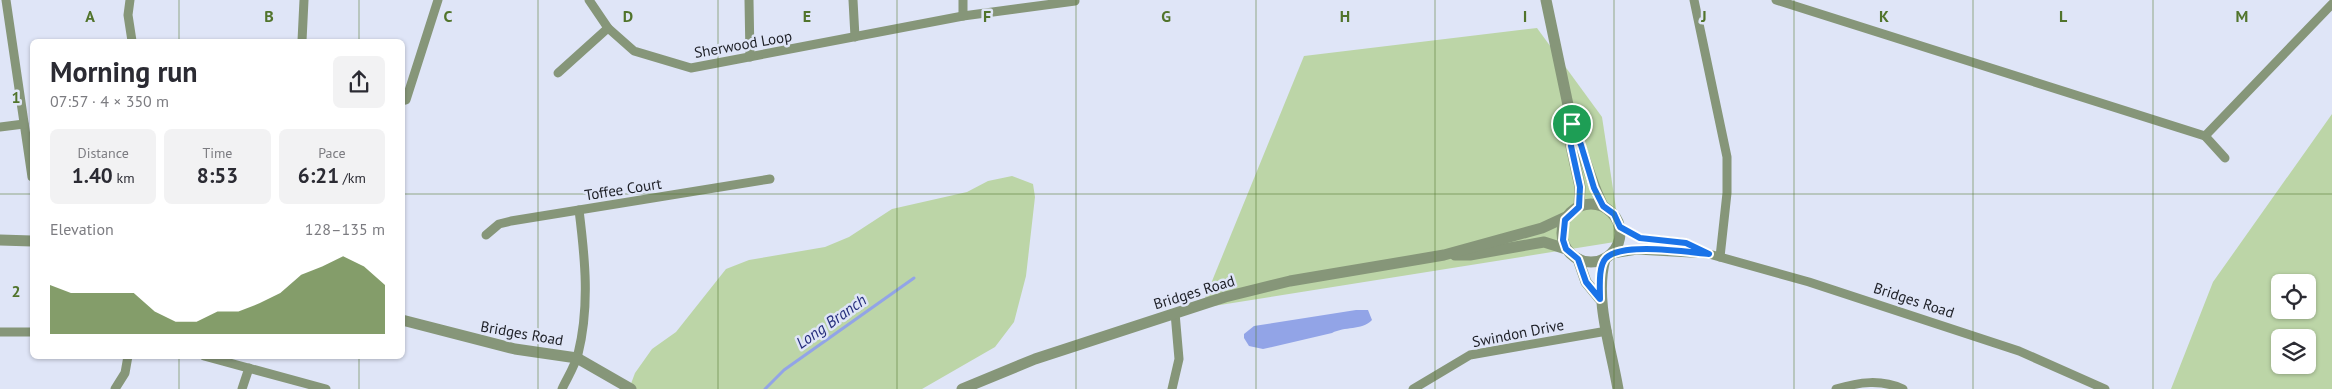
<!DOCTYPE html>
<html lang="en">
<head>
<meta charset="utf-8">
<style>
  :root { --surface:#fff; --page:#f2f2f3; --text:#2b2b33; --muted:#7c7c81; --accent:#51742c }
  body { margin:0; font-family:"PT Sans",sans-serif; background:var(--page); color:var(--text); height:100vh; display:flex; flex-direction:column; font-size:19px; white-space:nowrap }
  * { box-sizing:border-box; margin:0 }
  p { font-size:16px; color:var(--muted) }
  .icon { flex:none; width:28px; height:28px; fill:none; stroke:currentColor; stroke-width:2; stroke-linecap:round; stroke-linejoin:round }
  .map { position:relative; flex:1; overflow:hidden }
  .details { position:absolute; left:30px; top:39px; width:375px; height:320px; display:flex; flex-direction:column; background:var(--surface); border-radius:8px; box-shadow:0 1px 4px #0004 }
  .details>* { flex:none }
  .tools { position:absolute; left:2271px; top:274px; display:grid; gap:10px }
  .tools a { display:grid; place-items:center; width:45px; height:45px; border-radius:8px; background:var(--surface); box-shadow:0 1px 4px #0004; font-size:25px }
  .pin { position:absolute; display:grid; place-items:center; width:42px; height:42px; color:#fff; margin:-21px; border:2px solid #fff; border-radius:50%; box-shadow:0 1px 5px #0007 }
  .round { display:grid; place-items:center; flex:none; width:52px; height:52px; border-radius:8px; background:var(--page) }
  .head { display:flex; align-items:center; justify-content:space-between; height:85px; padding:0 20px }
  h1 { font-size:28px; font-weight:700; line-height:38px }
  .figures { display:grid; grid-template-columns:repeat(3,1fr); gap:8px; height:85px; padding:5px 20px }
  .figures div { display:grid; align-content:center; border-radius:8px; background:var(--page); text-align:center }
  .figures b { font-size:21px; font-weight:700 }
  .figures small { font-size:14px; font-weight:400 }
  .figures p { font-size:14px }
  .chart { height:140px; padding:10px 20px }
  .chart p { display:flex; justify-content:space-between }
  .chart svg { width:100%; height:90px; margin-top:5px; fill:var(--accent); opacity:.7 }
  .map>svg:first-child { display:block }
</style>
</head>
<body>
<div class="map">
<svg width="2332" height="389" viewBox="0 0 2332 389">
  <rect width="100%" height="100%" fill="#dfe5f7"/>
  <g fill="#bcd5a7" fill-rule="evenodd">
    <polygon points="1537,28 1602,117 1621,241 1201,308 1304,56"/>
    <path d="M2332,114V389H2171L2213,282ZM2308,282V310H2280V282ZM2280,338H2308V365H2280Z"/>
    <polygon points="1012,176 1033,184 1035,197 1026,276 1014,322 995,347 922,389 629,389 635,373 652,349 676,332 726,269 749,260 825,247 849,237 892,209 967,192 988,181"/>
  </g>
  <path fill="#92a4e7" d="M1356,310H1368L1372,320C1361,331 1345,326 1332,333L1263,349L1249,346L1244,338V334L1254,326Z"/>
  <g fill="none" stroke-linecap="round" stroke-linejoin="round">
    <polyline stroke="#92a4e7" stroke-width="3" points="765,389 784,370 914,278"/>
    <g stroke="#869679" stroke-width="9">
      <polyline points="6,0 32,177"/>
      <polyline points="130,0 128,15 132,41"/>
      <polyline points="589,0 608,28 634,51 691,68 963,16 1075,1"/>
      <polyline points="749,0 750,57"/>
      <polyline points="853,0 855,37"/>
      <polyline points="963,0 963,16"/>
      <polyline points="1694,0 1727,157 1727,193 1720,257"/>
      <polyline points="1776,0 2205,136 2225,158"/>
      <polyline points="302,41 304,0"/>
      <polyline points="558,73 608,28"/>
      <polyline points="402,101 406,100 438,0"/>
      <polyline points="0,127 24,124"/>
      <polyline points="2205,136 2332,4"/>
      <polyline points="1620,227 1640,238 1686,243 1702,251"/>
      <polyline points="486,235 499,224 511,221 770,179"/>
      <polyline points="1612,254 1637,250 1709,254 1809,282 2019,351 2105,389"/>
      <polyline points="0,332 32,332"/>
      <polyline points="204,356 326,389"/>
      <polyline points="115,389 125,373 128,356"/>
      <polyline points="242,389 249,368"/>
      <path d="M562,389C567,378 575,366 578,354C590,306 585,258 579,210"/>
      <polyline points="1172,389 1179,359 1175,313"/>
      <polyline points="1413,389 1470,355 1607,331"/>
      <path d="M1836,389C1859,382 1881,379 1903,389"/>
    </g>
    <g stroke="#869679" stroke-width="11">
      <polyline points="1546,0 1572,124 1571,146 1580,187 1579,207"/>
      <path d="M1573,128C1585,154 1590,181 1603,206"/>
      <circle cx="1591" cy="233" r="29"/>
      <polyline points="0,240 32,241"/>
      <polyline points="1455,255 1470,255 1544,242 1566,249"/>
      <polyline points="1578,259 1586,282 1600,299"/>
      <path d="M1605,259C1594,300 1611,347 1618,389"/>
      <polyline points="402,320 515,349 577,358 631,389"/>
      <polyline points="962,389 1035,359 1225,297 1290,281 1444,255 1542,228 1568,216"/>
    </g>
  </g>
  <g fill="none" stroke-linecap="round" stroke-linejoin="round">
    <defs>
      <path id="route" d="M1572,124L1581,145L1594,188L1603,206L1614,214L1620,227L1640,238L1686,243L1709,254C1686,252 1623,242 1606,258C1598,266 1600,288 1600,299L1586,282L1578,259L1566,249L1563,240L1565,220L1579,207L1580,187L1571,146Z"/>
    </defs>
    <use href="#route" stroke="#fff" stroke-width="10"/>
    <use href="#route" stroke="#1a73e8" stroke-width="6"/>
  </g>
  <path fill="none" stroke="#51742c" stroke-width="1" stroke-opacity="0.55" d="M179,0V41M359,0V41M538,0V389M718,0V389M897,0V389M1076,0V389M1256,0V389M1435,0V389M1614,0V389M1794,0V389M1973,0V389M2153,0V389M0,194H32M402,194H2332M179,356V389M359,356V389"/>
  <g text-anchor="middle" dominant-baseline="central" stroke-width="5" stroke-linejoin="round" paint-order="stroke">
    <g font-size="15" fill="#1d1f26" stroke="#dfe5f7">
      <text transform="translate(743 44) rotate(-10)">Sherwood Loop</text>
      <text transform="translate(623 189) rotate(-9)">Toffee Court</text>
      <text transform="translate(1194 292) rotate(-17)">Bridges Road</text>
      <text transform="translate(1914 300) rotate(18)">Bridges Road</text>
      <text transform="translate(522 333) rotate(10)">Bridges Road</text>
      <text transform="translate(1518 333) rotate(-11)">Swindon Drive</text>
    </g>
    <g font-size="16" font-style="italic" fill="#252e7c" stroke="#dfe5f7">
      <text transform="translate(831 321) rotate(-35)">Long Branch</text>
    </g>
  </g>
  <g font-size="16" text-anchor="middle" font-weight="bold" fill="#51742c" stroke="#dfe5f7" stroke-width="5" stroke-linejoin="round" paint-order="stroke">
    <text x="90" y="22">A</text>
    <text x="269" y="22">B</text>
    <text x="448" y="22">C</text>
    <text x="628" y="22">D</text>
    <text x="807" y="22">E</text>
    <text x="987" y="22">F</text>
    <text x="1166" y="22">G</text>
    <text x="1345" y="22">H</text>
    <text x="1525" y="22">I</text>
    <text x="1704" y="22">J</text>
    <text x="1884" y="22">K</text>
    <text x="2063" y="22">L</text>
    <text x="2242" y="22">M</text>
    <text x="16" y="103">1</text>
    <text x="16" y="297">2</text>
  </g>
</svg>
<div class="tools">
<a><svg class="icon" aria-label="locate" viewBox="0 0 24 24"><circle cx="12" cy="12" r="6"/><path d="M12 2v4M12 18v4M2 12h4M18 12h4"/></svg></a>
<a><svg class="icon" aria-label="layers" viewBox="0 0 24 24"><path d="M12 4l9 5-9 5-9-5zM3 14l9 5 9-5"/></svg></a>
</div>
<div class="pin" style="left:1572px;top:124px;background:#1e9e55"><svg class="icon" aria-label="arrive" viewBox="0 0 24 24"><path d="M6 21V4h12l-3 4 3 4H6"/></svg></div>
<section class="details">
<div class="head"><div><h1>Morning run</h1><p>07:57 · 4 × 350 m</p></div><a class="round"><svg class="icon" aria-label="share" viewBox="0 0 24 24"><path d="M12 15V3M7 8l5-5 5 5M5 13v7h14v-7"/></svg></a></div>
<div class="figures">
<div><p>Distance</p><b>1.40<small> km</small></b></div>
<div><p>Time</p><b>8:53</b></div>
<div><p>Pace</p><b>6:21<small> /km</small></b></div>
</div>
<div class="chart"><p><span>Elevation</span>128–135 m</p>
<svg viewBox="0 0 160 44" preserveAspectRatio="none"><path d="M0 44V20L10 24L20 24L30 24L40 24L50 33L60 38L70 38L80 33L90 33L100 29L110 24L120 15L130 11L140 6L150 11L160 20V44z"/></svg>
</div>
</section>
</div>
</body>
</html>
